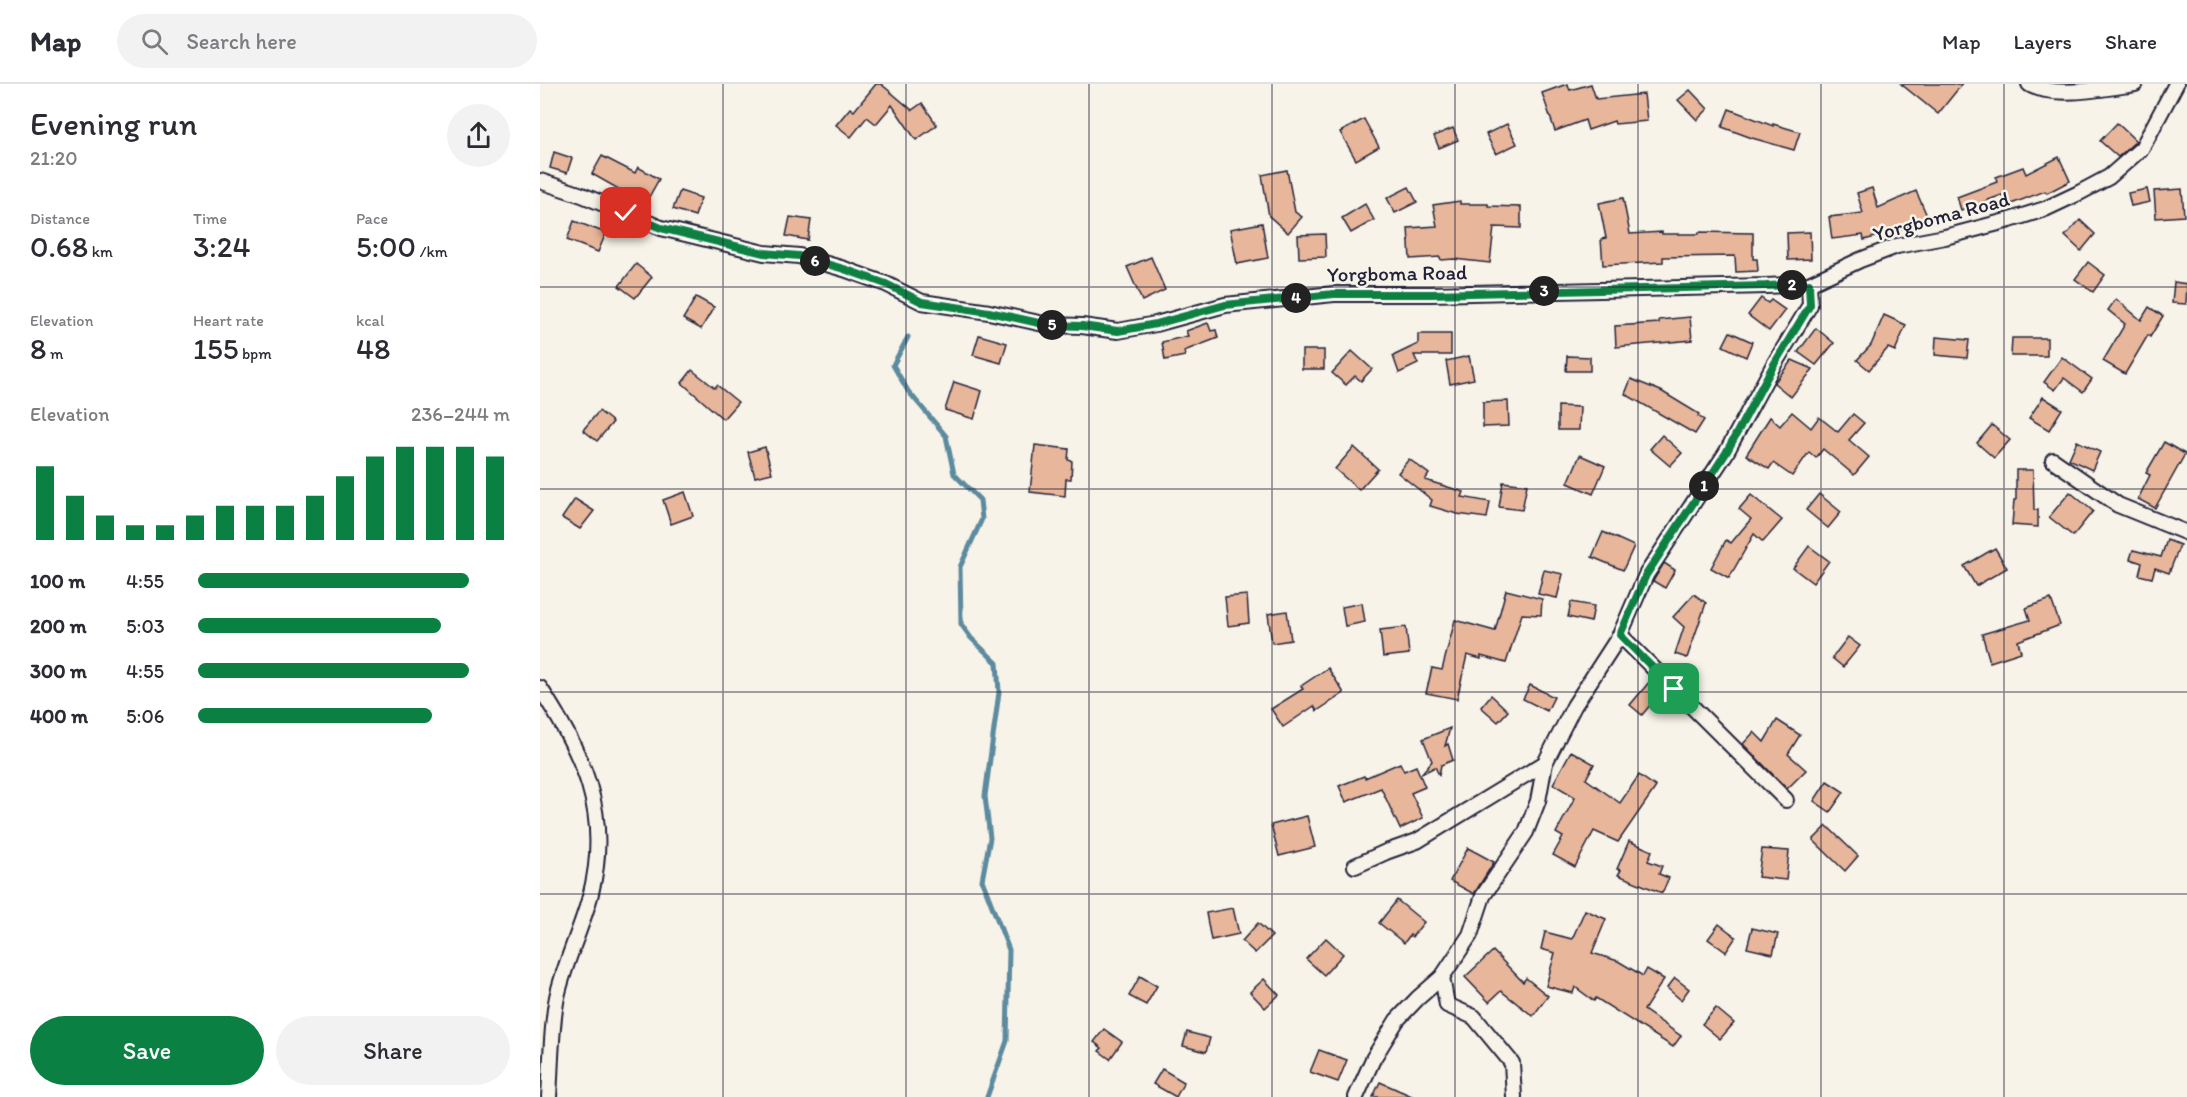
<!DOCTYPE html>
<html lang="en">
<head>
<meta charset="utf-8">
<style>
  :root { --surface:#fff; --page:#f2f2f3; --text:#2b2b33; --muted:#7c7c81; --line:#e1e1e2; --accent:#0b8043 }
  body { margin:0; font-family:Itim,sans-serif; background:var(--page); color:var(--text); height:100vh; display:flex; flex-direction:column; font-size:22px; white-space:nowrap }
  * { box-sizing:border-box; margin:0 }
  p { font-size:20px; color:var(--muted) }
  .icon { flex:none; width:33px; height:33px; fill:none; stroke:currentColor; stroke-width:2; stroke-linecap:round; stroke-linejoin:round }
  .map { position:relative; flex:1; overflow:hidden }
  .details { display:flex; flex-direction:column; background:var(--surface); width:540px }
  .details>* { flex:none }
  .pin { position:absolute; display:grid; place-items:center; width:51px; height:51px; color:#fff; margin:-26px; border-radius:12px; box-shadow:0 3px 9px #0006 }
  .km { position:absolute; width:30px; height:30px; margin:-15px; border-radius:50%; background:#222; color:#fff; font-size:16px; line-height:30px; text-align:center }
  .round { display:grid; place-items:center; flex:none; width:63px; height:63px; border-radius:32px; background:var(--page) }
  .headline { display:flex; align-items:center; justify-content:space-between; height:102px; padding:0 30px }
  h1 { font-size:33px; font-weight:600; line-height:45px }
  .metrics { display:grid; grid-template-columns:repeat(3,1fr); gap:9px; height:102px; padding:6px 30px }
  .metrics div { display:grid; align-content:center }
  .metrics b { font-size:30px; font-weight:600 }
  .metrics small { font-size:16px; font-weight:400 }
  .metrics p { font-size:16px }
  .chart { height:168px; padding:12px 30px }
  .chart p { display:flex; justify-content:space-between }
  .chart svg { width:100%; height:108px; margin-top:6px; stroke:var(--accent); stroke-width:6 }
  .button { display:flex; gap:12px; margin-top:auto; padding:12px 30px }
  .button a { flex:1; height:69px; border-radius:36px; background:var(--accent); color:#fff; font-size:24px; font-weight:600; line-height:69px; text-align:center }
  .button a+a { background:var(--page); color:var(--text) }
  ul { padding:0 30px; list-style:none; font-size:20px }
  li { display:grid; grid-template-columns:96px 72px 1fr; align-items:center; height:45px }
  li i { height:15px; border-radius:8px; background:var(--accent) }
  header { display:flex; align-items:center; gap:36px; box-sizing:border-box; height:84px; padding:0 30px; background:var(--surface); border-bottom:2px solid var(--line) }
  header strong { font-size:28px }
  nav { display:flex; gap:33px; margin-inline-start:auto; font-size:21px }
  .search { width:420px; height:54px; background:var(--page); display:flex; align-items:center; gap:15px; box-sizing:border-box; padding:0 21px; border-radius:33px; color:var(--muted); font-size:22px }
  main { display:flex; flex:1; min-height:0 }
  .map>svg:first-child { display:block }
</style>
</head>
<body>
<header>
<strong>Map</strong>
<div class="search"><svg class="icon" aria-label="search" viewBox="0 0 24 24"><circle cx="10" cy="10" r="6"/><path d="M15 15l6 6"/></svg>Search here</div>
<nav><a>Map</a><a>Layers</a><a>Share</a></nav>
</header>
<main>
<section class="details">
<div class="headline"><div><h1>Evening run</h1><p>21:20</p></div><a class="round"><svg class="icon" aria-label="share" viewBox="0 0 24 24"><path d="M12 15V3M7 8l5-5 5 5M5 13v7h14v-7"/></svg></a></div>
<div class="metrics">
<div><p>Distance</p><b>0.68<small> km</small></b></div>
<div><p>Time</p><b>3:24</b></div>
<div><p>Pace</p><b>5:00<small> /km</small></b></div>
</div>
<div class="metrics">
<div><p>Elevation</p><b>8<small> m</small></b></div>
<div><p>Heart rate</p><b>155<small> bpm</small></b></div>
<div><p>kcal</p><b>48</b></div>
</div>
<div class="chart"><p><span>Elevation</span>236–244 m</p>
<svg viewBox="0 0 160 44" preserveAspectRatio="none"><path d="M5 44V14M15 44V26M25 44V34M35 44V38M45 44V38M55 44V34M65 44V30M75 44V30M85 44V30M95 44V26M105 44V18M115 44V10M125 44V6M135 44V6M145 44V6M155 44V10"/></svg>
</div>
<ul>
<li><b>100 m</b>4:55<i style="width:87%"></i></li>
<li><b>200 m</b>5:03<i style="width:78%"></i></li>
<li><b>300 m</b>4:55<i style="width:87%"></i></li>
<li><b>400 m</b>5:06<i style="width:75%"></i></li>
</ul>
<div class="button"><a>Save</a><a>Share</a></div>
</section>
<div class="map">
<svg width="1647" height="1013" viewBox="0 0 1647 1013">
  <rect width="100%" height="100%" fill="#f7f3e8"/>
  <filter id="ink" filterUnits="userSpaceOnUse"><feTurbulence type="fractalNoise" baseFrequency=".0167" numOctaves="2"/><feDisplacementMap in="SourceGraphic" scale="12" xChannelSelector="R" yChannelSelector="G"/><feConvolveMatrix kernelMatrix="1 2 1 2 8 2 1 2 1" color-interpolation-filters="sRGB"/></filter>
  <g filter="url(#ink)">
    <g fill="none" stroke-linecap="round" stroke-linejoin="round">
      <polyline stroke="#5c8a9e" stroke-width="5" points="368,253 353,281 368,307 406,352 414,390 440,416 442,435 420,483 421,540 431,554 457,579 459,608 445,712 450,754 442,796 469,866 467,957 447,1013"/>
    </g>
    <g fill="#e8b69a" stroke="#22223b" stroke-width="1.5">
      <polygon points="336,0 341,0 372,26 382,19 397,41 376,56 352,21 336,40 327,33 311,53 296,41 310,24 314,27"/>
      <polygon points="1027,0 1030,6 1051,0 1056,15 1104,10 1107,37 1075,40 1074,37 1048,46 1045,36 1015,47 1002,9"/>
      <polygon points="1361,0 1422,0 1398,30"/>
      <polygon points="1150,6 1168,25 1157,36 1138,16"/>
      <polygon points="1189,25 1233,42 1233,40 1260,48 1254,66 1212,54 1182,43"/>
      <polygon points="824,35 839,63 816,76 800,48"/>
      <polygon points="1577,39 1596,57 1578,73 1560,57"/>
      <polygon points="967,40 977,60 956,70 946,50"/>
      <polygon points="913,44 918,56 899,64 894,52"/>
      <polygon points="14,68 32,74 27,89 10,84"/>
      <polygon points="62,72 95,89 98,83 119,95 105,120 52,90"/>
      <polygon points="1519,73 1530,97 1507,109 1505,107 1466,122 1462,111 1421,126 1417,113 1457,98 1456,93 1483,83 1486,90"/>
      <polygon points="747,86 755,128 762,133 748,149 729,132 722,91"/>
      <polygon points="869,103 877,118 855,129 847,114"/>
      <polygon points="1332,104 1338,124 1376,107 1388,134 1358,147 1324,156 1323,151 1292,155 1289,133 1323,129 1317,109"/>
      <polygon points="1607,105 1610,118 1591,122 1588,109"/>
      <polygon points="1642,105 1644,132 1616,134 1614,107"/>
      <polygon points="140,107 161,114 155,132 133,125"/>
      <polygon points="1083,114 1090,150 1122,148 1122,150 1159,150 1159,148 1213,149 1213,175 1217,175 1218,187 1196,188 1195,172 1123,173 1123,178 1063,181 1061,155 1066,154 1059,119"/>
      <polygon points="920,117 920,120 948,120 948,122 981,123 981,144 954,143 950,179 914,175 901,176 900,173 870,175 868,144 897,142 893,121"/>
      <polygon points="825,120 834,136 811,149 802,134"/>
      <polygon points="250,133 271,136 268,156 246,152"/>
      <polygon points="1540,136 1555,150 1541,167 1525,152"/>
      <polygon points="34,137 66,149 58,168 27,156"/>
      <polygon points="722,139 728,174 697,180 690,145"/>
      <polygon points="1270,148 1271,175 1248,176 1247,149"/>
      <polygon points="785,150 786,173 759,174 758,151"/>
      <polygon points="611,173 625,206 602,217 587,183"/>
      <polygon points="1548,178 1565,191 1553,208 1535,195"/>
      <polygon points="96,180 112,193 95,214 79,202"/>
      <polygon points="1634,198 1647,200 1646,220 1632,219"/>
      <polygon points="156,213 174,223 161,245 143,235"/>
      <polygon points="1221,214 1228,219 1231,216 1245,226 1229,247 1208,231"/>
      <polygon points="1576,215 1601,236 1609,223 1623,232 1610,253 1608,251 1585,290 1563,277 1585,240 1568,226"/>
      <polygon points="1344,231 1366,241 1355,267 1348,264 1329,286 1317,276 1331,261"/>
      <polygon points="1150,233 1152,256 1076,263 1075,242 1119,239 1119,236"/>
      <polygon points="668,239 671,247 676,246 678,254 644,267 645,272 625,276 622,258 648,252 646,247"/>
      <polygon points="1276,244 1294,259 1276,281 1258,268"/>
      <polygon points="1190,248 1212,258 1206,273 1183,262"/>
      <polygon points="878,250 911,250 911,271 874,271 878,280 859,289 853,272 878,260"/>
      <polygon points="439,251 467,259 461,279 433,271"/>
      <polygon points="1396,253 1429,256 1427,274 1395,271"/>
      <polygon points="1472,254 1507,254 1507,272 1471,272"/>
      <rect x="762" y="266" width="22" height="19"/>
      <polygon points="812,267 832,285 821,297 815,292 806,301 792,289"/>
      <polygon points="929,272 934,295 910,300 906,277"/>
      <polygon points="1027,272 1050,273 1050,287 1026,287"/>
      <polygon points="1522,273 1552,295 1543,308 1524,294 1515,306 1504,298"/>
      <polygon points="1252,276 1273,285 1251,313 1234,299"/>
      <polygon points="152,286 175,304 177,301 198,318 183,335 142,299"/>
      <polygon points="1091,295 1121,307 1159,330 1158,332 1164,336 1155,350 1085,310"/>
      <polygon points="414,298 442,307 434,335 405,326"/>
      <polygon points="1503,313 1522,325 1509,346 1489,334"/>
      <polygon points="968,317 969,342 943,343 943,318"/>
      <polygon points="1018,322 1040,323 1039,346 1018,346"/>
      <polygon points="59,327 73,338 57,357 43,346"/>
      <polygon points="1252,328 1271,344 1279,333 1298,348 1313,330 1324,339 1309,356 1329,373 1314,391 1283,365 1276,374 1269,368 1252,392 1233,379 1229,385 1206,371 1230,333 1240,342"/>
      <polygon points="1452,341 1470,356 1454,374 1437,359"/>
      <polygon points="1122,351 1142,369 1130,382 1110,365"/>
      <polygon points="1537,357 1560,368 1552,386 1529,375"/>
      <polygon points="1624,358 1645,370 1615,424 1598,415 1610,391 1606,389"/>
      <polygon points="495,361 529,365 528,376 532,377 531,395 526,395 525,412 490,408"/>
      <polygon points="225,363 232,389 215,393 208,368"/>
      <polygon points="814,363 838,385 819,406 795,385"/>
      <polygon points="1040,371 1065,382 1053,410 1028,399"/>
      <polygon points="869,375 889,390 885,396 924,408 922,413 950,418 947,434 917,430 890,422 892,416 858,389"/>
      <polygon points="1476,386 1493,386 1494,426 1498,426 1498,443 1472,441 1474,416 1476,416"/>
      <polygon points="963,398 987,401 982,426 959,423"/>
      <polygon points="145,408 153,432 131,440 123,416"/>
      <polygon points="1530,408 1553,427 1533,452 1509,433"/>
      <polygon points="1279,410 1301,428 1288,444 1266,426"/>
      <polygon points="1211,411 1242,436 1223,458 1214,450 1189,494 1171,484 1186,456 1191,459 1211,435 1199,425"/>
      <polygon points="35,415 54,427 40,445 22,434"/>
      <polygon points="1063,448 1094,462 1083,486 1052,473"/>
      <polygon points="1627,456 1640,461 1629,489 1615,484 1612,494 1599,491 1602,479 1590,475 1593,466 1621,473"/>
      <polygon points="1269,462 1289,477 1273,499 1253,484"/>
      <polygon points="1455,464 1467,484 1436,502 1424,482"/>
      <polygon points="1124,479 1135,486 1125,504 1113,497"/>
      <polygon points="1004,486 1023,490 1017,514 998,510"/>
      <polygon points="966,506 1002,515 1001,531 982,530 966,579 941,572 941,575 927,571 917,615 886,609 892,584 902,586 915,536 955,547"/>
      <polygon points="1154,510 1166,519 1147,574 1135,570 1144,543 1133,533"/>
      <polygon points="707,511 709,539 688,542 685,513"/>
      <polygon points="1511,515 1520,541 1478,557 1481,568 1450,578 1442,550 1490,536 1486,524"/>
      <polygon points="1031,518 1054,522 1051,538 1028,533"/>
      <polygon points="822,519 825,538 805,542 802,523"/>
      <polygon points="747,527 751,556 732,559 728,530"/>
      <polygon points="866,543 869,570 843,573 840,546"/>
      <polygon points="1308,553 1320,562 1303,583 1292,574"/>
      <polygon points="788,584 804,609 777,627 774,622 743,643 731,625 763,605 761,602"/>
      <polygon points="1110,597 1122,607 1102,631 1090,621"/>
      <polygon points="990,601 1014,613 1007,627 983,615"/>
      <polygon points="951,611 968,627 958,638 941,623"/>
      <polygon points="1237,636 1260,651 1248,670 1266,686 1247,705 1203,660 1214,648 1224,658"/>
      <polygon points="910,644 905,662 908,660 913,676 901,681 899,691 895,683 881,690 892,677 883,655"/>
      <polygon points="1031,667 1054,680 1046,695 1080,719 1099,691 1116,703 1078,758 1054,747 1035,783 1013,771 1023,753 1016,749 1035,713 1013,700"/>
      <polygon points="860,679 864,687 876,682 885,703 871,709 883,734 860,745 841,704 806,718 799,702 824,692 825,694"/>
      <polygon points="1287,697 1304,708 1290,728 1274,717"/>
      <polygon points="767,732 775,763 739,772 731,741"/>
      <polygon points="1287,742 1318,772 1305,787 1273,756"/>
      <polygon points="1089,757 1112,767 1108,777 1122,782 1119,790 1129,794 1122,809 1078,791 1081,786 1077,785"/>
      <polygon points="928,764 954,778 934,810 910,797"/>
      <polygon points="1222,765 1249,767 1246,796 1218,793"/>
      <polygon points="857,816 884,838 872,853 870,851 864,859 839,839"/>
      <polygon points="693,824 699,850 671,856 666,829"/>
      <polygon points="1045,826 1066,835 1052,869 1078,877 1103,892 1107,885 1124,895 1104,926 1141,952 1133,963 1056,914 1054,917 1035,903 1033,909 1006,902 1015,869 1001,865 1005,848 1032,855"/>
      <polygon points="718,839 732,852 715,869 702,857"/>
      <polygon points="1179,840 1196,853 1186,868 1168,855"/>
      <polygon points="1212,844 1238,850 1233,870 1207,864"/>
      <polygon points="786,854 803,870 784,891 766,875"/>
      <polygon points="953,867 983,898 986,894 1008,912 993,932 961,907 949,918 925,893"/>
      <polygon points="600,892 617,902 606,921 589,912"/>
      <polygon points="1135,894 1149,905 1141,916 1127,904"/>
      <polygon points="724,895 739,911 725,924 710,908"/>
      <polygon points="1176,924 1194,939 1180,955 1162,940"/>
      <polygon points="564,945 582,958 570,975 559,967 562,964 554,958"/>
      <polygon points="647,948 670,954 666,968 643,962"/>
      <polygon points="779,966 807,976 798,998 770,988"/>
      <polygon points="622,985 644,998 636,1013 613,1000"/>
      <polygon points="840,998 874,1013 833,1013"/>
    </g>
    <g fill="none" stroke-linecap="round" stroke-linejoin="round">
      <defs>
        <g id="minor">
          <path d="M1489,0C1513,15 1567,4 1595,0"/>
          <polyline points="0,97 42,111 121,144 224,169 259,172 304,185 346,200 382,218 449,228 508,241 542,242 578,247 616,240 685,221 794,210 891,210 1226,202 1269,200 1320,176 1357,162 1405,153 1470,136 1505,125 1539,109 1569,93 1602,64 1636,0"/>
          <polyline points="1513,376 1578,421 1647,449"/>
          <polyline points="1080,551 1246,716"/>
          <path d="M0,604C43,670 71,729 51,809C42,844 25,877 17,913C11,942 11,983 9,1013"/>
          <polyline points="815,782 846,768 877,757 1005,679"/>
          <polyline points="902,893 907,921 934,933 972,979 974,1013"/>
          <polyline points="816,1013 833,975 857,936 878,914 902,893 930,851 943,812 986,748 998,717 1005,679 1034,622 1080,551 1106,491 1186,369 1233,282 1270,221 1269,200"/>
        </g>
      </defs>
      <use href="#minor" stroke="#22223b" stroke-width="18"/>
      <use href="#minor" stroke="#f7f3e8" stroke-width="14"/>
    </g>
  </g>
  <g fill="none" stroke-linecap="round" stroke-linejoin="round" filter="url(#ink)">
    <defs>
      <polyline id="route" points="86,129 121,144 224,169 259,172 304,185 346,200 382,218 449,228 508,241 542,242 578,247 616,240 685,221 794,210 891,210 1226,202 1269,200 1270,221 1233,282 1186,369 1106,491 1080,551 1134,605"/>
    </defs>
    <use href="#route" stroke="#fff" stroke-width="12"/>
    <use href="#route" stroke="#0b8043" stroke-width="8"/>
  </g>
  <path fill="none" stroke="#22223b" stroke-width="1.5" stroke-opacity="0.55" d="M183,0V1013M366,0V1013M549,0V1013M732,0V1013M915,0V1013M1098,0V1013M1281,0V1013M1464,0V1013M0,203H1647M0,405H1647M0,608H1647M0,810H1647"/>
  <g text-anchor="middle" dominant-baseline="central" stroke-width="5" stroke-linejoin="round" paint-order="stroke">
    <g font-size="21" fill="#22223b" stroke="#f7f3e8">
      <text transform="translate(1401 132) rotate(-15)">Yorgboma Road</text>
      <text transform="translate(857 189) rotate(-1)">Yorgboma Road</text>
    </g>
  </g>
</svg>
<div class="pin" style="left:1134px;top:605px;background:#1e9e55"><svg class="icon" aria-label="arrive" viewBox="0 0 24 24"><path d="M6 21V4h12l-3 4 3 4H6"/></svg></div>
<div class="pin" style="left:86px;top:129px;background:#d93025"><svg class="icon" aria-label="check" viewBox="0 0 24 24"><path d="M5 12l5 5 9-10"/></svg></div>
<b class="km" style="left:1164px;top:402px">1</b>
<b class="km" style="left:1252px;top:201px">2</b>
<b class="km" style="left:1004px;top:207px">3</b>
<b class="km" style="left:756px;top:214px">4</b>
<b class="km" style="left:512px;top:241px">5</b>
<b class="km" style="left:275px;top:177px">6</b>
</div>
</main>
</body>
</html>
